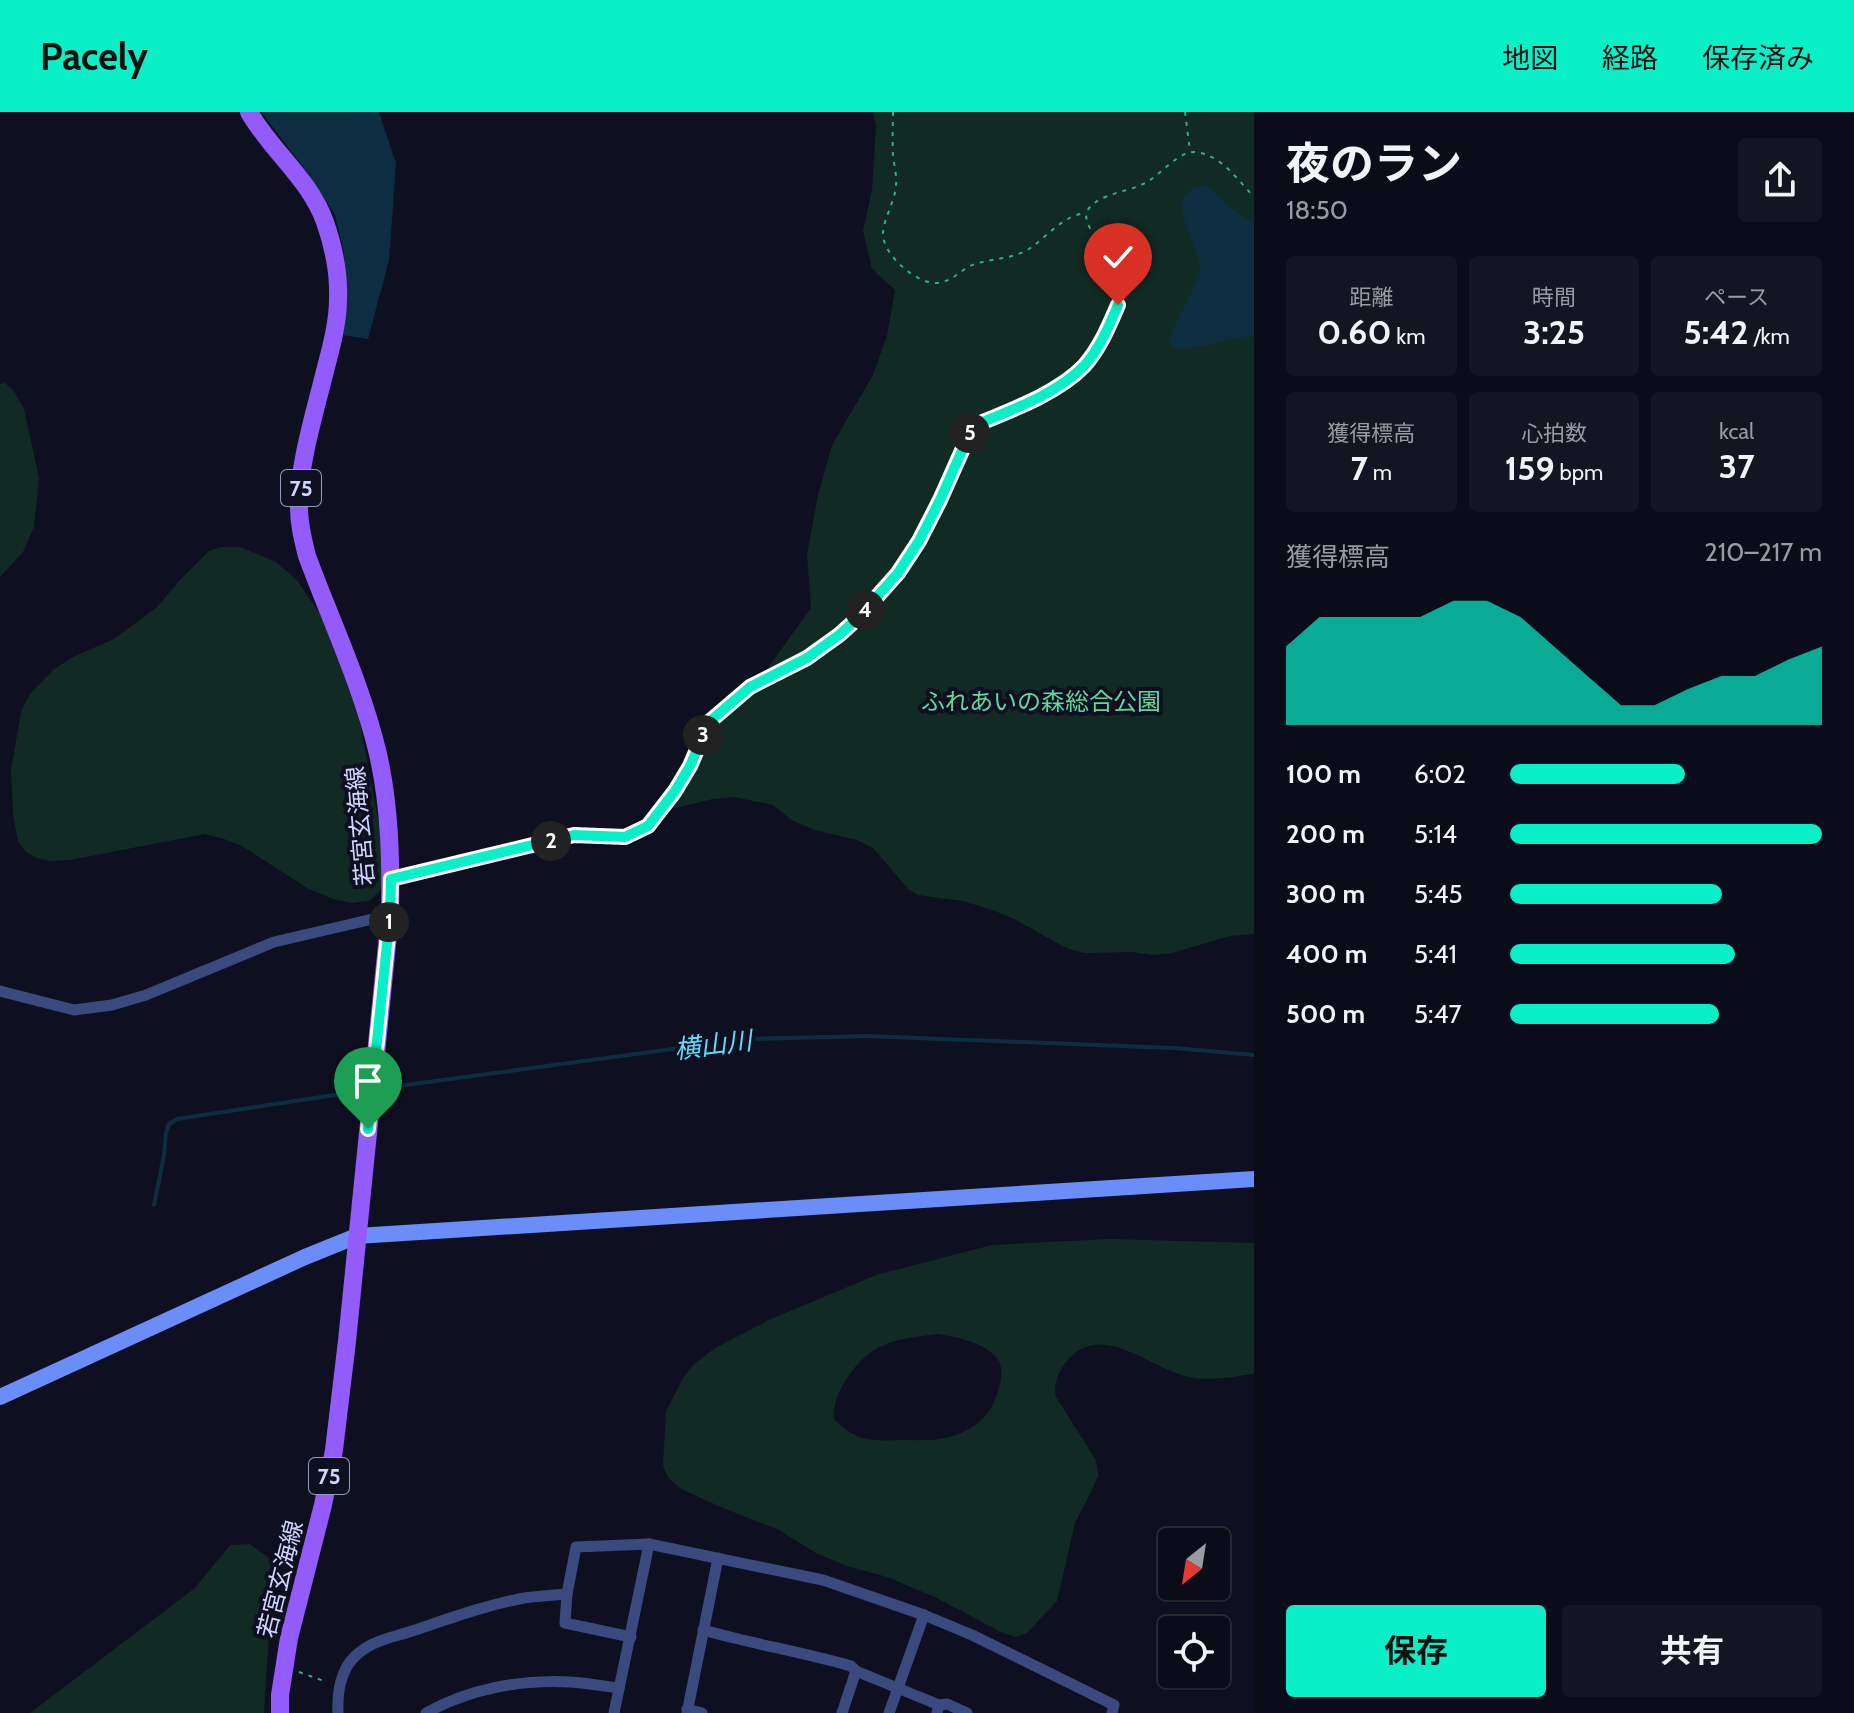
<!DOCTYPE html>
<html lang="ja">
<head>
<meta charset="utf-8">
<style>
  :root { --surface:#0a0c19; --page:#131522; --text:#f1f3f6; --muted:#999ba2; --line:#2a2c38; --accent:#09efc8 }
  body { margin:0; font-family:Cabin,"Noto Sans JP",sans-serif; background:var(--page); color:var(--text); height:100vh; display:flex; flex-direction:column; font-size:30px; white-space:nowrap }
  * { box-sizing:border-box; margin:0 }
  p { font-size:26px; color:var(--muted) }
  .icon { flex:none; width:44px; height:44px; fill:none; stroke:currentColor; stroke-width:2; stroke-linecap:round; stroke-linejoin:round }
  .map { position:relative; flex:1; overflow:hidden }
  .drawer { display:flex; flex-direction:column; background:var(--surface); width:600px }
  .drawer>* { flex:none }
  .needle { width:52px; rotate:210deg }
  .controls { position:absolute; left:1158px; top:1416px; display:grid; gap:16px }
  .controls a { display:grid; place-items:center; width:72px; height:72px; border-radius:8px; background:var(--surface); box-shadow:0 2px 6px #0004,0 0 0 2px var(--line); font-size:40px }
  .pin { position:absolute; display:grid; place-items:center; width:68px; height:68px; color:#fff; margin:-82px -34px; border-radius:50% 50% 50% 0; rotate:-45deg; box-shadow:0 0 8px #0007 }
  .pin .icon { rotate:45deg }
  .km { position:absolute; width:40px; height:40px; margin:-20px; border-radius:50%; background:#222; color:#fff; font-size:22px; line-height:40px; text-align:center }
  .round { display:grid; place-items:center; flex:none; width:84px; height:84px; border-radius:8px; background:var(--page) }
  .summary { display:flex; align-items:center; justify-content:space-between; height:136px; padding:0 32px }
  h1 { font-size:44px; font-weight:700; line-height:60px }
  .stats { display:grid; grid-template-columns:repeat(3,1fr); gap:12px; height:136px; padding:8px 32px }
  .stats div { display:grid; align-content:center; border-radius:8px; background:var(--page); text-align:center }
  .stats b { font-size:34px; font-weight:700 }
  .stats small { font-size:22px; font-weight:400 }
  .stats p { font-size:22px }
  .chart { height:224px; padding:16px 32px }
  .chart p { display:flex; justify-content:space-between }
  .chart svg { width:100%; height:144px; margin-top:8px; fill:var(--accent); opacity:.7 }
  .action { display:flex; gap:16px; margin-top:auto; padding:16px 32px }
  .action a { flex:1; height:92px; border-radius:8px; background:var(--accent); color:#111; font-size:32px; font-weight:700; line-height:92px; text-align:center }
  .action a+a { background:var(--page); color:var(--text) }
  ul { padding:0 32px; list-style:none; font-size:26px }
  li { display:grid; grid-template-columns:128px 96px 1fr; align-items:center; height:60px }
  li i { height:20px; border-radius:10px; background:var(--accent) }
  header { display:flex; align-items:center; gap:48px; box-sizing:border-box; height:112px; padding:0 40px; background:var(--accent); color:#111 }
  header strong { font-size:38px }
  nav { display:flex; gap:44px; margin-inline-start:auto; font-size:28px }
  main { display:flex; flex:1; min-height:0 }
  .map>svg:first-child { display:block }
</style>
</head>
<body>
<header>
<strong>Pacely</strong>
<nav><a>地図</a><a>経路</a><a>保存済み</a></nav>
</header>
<main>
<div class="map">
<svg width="1254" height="1601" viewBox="0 0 1254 1601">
  <rect width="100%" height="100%" fill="#0e1021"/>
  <g fill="#112a23" fill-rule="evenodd">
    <polygon points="873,0 1254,0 1254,822 1230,824 1172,841 1153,843 1132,840 1084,841 1066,836 1014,807 995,799 963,789 918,783 908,777 873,736 857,728 815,718 800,712 792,708 773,693 734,685 713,687 675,696 658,696 677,667 690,643 702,611 714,597 767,557 811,496 807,443 818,383 832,333 873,263 887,224 895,178 872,157 863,119 872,78 876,14"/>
    <polygon points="5,271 13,278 24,297 39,366 34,415 23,440 0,465 0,272"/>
    <polygon points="221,435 240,435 276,450 296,467 325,509 357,596 381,723 385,770 378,781 369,789 351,791 333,787 307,776 242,734 224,727 205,722 70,748 50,749 37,746 26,740 18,730 13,702 11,658 21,600 30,582 53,558 73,545 114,527 157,495 179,469 209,439"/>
    <path d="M1109,1127L1254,1131V1262C1231,1265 1208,1270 1185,1264C1146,1254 1100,1208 1066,1250C1058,1260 1053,1273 1056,1285L1096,1348L1098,1364L1091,1380L1075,1411L1057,1489L1027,1521L1016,1525L1001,1520L935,1485L887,1465L847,1454L816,1441L779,1418L723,1396L681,1377L668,1366L663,1353L666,1299L683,1266L693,1253L715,1236L771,1207L876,1163L992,1133ZM938,1222C956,1225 982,1230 995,1244C1008,1256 998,1283 991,1296C985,1306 973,1316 963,1320C943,1330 923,1328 902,1328C872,1329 856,1330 834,1307C833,1291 839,1278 848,1265C872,1229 897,1227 938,1222Z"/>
    <polygon points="250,1432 277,1452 271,1493 264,1601 30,1601 195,1476 230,1433"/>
  </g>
  <g fill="#0d2e40">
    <polygon points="261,0 379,0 396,51 389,148 368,227 343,223 347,183 344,140 335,103 307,60"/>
    <path d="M1208,74L1233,98L1254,111V224L1229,227L1207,234L1173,237L1169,231L1173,218L1200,162C1206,136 1151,77 1208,74Z"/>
  </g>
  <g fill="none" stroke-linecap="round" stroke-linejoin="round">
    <g stroke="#0d2e40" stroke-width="4">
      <polyline points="376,977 747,927 867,924 1174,936 1254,943"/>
      <polyline points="154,1093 164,1043 166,1020 169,1012 177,1007 368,978"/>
    </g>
    <g stroke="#32ae85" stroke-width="2" stroke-dasharray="4 6" stroke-linecap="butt">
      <path d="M893,0C893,14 892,29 893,43C894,53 897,64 896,73C895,90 884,105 883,121C882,142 916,172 937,171C951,170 959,160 970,154C988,146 1011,148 1029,137C1047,125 1062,104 1085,101"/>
      <polyline points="1185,0 1190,39"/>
      <path d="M409,763L574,723L625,725L648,714L675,679L690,654L709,610L750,575L807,546L839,523L858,506L898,461L919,429L973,314C1006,300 1043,287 1072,265C1092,250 1104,226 1113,204C1119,189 1124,173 1120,156C1114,134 1086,126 1086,101C1096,81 1127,81 1145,71C1161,63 1179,38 1196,40C1221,43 1238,68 1254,85"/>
      <polyline points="299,1560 327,1570"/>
    </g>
    <g stroke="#3b4a7e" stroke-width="11">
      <polyline points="0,879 74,898 112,893 146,883 274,830 390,803"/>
      <path d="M703,1518C753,1532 802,1540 851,1554L856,1559L842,1601"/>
      <polyline points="631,1525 565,1511 567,1482 576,1435 649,1432 823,1468 924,1503 972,1523 1114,1593 1112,1601"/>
      <polyline points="856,1559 939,1593"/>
      <polyline points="687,1597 702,1601"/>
      <path d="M338,1601C337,1578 341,1554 360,1540C375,1528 394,1525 412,1519C448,1507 486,1493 524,1486C538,1484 553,1483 567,1482"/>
      <path d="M426,1601C469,1577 521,1567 570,1570C587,1571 603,1574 619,1576"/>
      <polyline points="614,1601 649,1432"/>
      <polyline points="687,1601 718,1446"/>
      <polyline points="889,1601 924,1503"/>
      <polyline points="937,1601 939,1593 947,1592 967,1601"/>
    </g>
    <polyline stroke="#6a8df9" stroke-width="16" points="0,1285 305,1145 357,1124 1254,1067"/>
    <path stroke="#935bf9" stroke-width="18" d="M249,0C271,39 309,66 325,110C333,133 339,162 338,187C338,211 331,236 325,259C315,300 298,354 299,396C299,413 303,428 307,444C331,509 362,574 378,642C390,695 391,749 390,803L347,1229L334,1338L323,1393L289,1526L280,1583V1601"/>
  </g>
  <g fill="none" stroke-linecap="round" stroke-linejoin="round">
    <defs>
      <path id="route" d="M368,1017L390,803L391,767L574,723L625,725L648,714L675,679L690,654L709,610L750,575L807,546L839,523L858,506L898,461L919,429L940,388L973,314C1009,299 1057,282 1084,254C1100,236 1109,214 1118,193"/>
    </defs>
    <use href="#route" stroke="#fff" stroke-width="16"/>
    <use href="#route" stroke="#09efc8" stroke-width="10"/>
  </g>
  <g text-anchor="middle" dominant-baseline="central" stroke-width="8" stroke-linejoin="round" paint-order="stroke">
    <g fill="#0e1021" stroke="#959bbb" stroke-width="2">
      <rect x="281" y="358" width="40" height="36" rx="6"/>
      <rect x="309" y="1346" width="40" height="36" rx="6"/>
    </g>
    <g font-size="22" font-weight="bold" fill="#cfd6fd">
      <text x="301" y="376">75</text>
      <text x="329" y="1364">75</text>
    </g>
    <g font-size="24" fill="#5eda9a" stroke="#0e1021">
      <text x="1041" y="589">ふれあいの森総合公園</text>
    </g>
    <g font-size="24" fill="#cfd6fd" stroke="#0e1021">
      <text transform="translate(360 714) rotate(-95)">若宮玄海線</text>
      <text transform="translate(280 1467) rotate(-76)">若宮玄海線</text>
    </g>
    <g font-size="26" font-style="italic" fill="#61dcf9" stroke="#0e1021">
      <text transform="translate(713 933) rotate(-7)">横山川</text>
    </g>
  </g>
</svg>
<div class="controls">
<a><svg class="needle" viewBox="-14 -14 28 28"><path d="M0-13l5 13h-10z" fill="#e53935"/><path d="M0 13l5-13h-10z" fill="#999ba2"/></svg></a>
<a><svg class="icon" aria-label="locate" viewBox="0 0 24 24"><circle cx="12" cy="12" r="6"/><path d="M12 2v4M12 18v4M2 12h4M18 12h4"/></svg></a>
</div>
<div class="pin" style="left:368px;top:1017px;background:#1e9e55"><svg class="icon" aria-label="arrive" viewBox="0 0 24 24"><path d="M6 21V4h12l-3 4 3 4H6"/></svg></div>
<div class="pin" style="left:1118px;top:193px;background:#d93025"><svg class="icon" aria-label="check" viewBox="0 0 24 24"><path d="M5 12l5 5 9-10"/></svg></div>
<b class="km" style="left:389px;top:810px">1</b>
<b class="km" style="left:551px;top:729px">2</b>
<b class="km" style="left:703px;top:623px">3</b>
<b class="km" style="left:865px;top:498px">4</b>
<b class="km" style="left:970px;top:321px">5</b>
</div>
<section class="drawer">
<div class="summary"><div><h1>夜のラン</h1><p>18:50</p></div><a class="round"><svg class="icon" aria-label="share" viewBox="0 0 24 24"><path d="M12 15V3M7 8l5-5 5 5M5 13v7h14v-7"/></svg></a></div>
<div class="stats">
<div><p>距離</p><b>0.60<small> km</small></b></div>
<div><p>時間</p><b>3:25</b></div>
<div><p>ペース</p><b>5:42<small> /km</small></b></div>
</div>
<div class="stats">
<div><p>獲得標高</p><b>7<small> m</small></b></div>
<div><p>心拍数</p><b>159<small> bpm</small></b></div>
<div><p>kcal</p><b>37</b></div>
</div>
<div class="chart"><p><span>獲得標高</span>210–217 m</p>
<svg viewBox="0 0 160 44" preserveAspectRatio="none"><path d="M0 44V20L10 11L20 11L30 11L40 11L50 6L60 6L70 11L80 20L90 29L100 38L110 38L120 33L130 29L140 29L150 24L160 20V44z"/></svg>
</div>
<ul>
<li><b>100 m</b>6:02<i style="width:56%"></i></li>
<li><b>200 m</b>5:14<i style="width:100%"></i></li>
<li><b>300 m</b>5:45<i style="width:68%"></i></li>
<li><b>400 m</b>5:41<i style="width:72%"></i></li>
<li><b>500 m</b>5:47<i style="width:67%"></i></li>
</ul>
<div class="action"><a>保存</a><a>共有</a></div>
</section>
</main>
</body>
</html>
